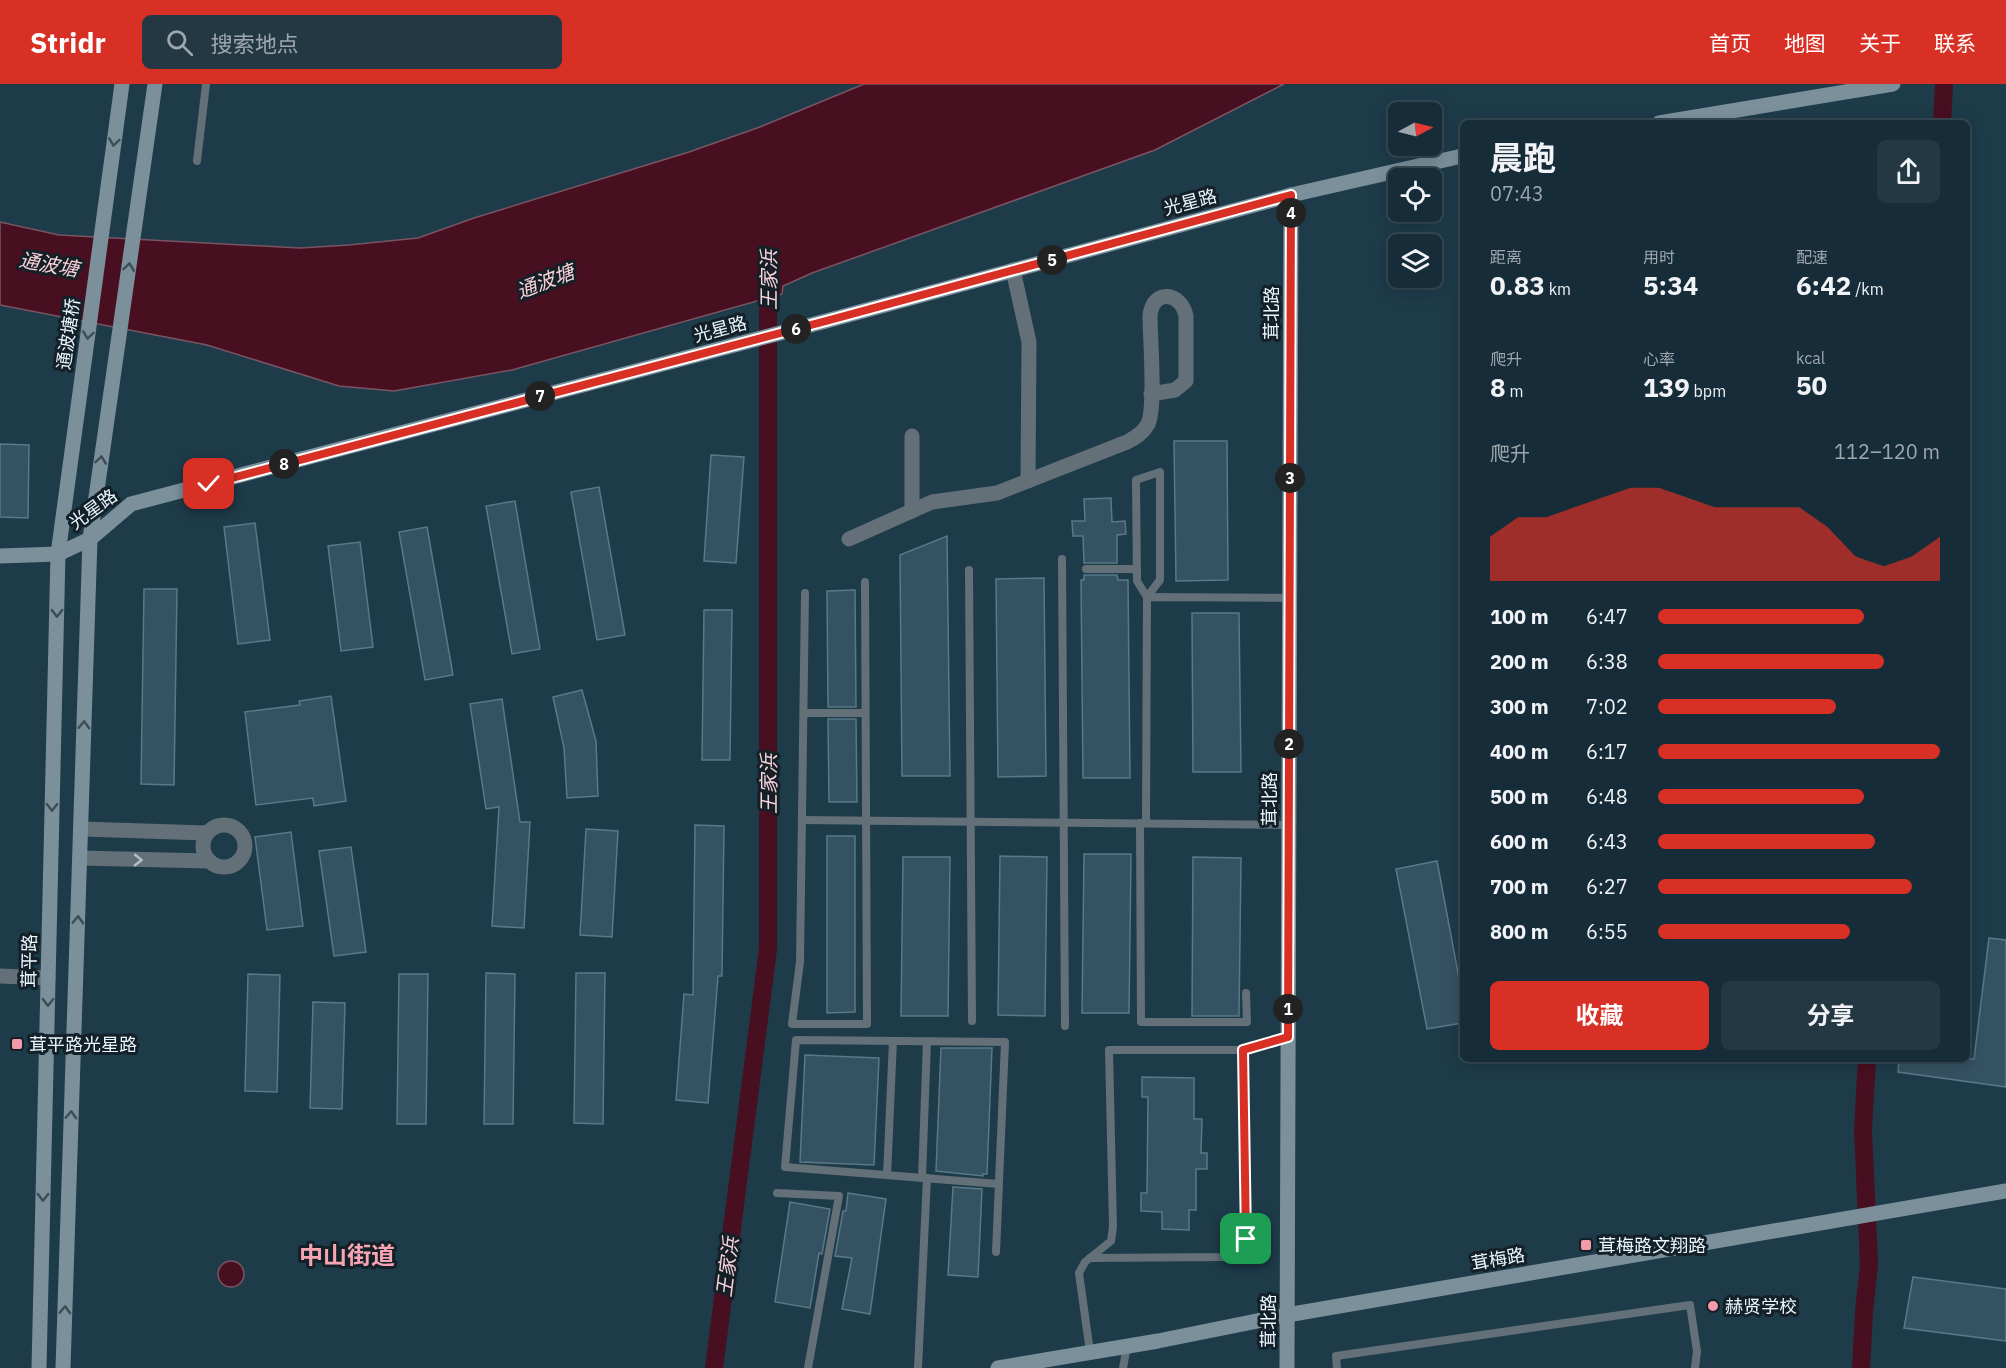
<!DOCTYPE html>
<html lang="zh">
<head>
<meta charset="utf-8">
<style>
  :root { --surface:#162c38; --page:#233843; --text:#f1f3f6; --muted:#9ea7ae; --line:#354853; --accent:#d93025 }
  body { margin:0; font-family:"IBM Plex Sans","Noto Sans SC",sans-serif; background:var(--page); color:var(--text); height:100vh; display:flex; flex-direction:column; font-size:22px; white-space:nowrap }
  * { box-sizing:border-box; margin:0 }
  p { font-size:20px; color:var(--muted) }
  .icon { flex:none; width:33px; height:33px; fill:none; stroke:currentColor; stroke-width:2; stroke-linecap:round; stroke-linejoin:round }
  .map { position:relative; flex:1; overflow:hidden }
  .panel { position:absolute; left:1460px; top:36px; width:510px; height:942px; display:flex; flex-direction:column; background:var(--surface); border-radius:9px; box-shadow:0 3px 15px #0003,0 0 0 2px var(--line) }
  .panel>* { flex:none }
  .needle { width:39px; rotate:83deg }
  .tools { position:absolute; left:1388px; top:18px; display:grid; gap:12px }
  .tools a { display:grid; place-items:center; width:54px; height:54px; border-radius:9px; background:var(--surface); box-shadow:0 3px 15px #0003,0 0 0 2px var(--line); font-size:30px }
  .pin { position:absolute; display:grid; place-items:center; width:51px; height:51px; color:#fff; margin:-26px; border-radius:12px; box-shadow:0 3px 9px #0006 }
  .km { position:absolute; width:30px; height:30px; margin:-15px; border-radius:50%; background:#222; color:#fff; font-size:16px; line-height:30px; text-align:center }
  .round { display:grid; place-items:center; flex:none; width:63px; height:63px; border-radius:9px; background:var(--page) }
  .overview { display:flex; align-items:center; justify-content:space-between; height:102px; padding:0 30px }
  h1 { font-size:33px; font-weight:700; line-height:45px }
  .metrics { display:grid; grid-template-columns:repeat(3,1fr); gap:9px; height:102px; padding:6px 30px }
  .metrics div { display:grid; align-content:center }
  .metrics b { font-size:26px; font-weight:700 }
  .metrics small { font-size:16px; font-weight:400 }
  .metrics p { font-size:16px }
  .chart { height:168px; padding:12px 30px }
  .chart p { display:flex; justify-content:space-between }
  .chart svg { width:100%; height:108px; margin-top:6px; fill:var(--accent); opacity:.7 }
  .cta { display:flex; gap:12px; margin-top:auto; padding:12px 30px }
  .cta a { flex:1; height:69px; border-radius:9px; background:var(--accent); color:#fff; font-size:24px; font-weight:700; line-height:69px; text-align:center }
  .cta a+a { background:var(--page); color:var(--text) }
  ul { padding:0 30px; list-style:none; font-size:20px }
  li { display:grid; grid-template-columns:96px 72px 1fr; align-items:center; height:45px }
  li i { height:15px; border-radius:8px; background:var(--accent) }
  header { display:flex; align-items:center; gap:36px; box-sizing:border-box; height:84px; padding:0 30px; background:var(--accent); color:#fff }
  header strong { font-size:28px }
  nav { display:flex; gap:33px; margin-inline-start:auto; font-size:21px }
  .search { width:420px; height:54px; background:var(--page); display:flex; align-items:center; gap:15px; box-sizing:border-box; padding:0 21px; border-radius:9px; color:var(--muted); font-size:22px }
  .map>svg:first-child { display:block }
</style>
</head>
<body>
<header>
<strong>Stridr</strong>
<div class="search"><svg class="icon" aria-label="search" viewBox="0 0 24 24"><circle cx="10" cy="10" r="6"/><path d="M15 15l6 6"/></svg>搜索地点</div>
<nav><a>首页</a><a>地图</a><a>关于</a><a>联系</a></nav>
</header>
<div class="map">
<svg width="2006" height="1284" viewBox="0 0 2006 1284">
  <rect width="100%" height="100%" fill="#1e3b4a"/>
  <g fill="#480f20" stroke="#795563" stroke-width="1.5">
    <polygon points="864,0 1284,0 1155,66 812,189 783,202 782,210 512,286 394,307 339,302 207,261 0,221 0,138 59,151 300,164 349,161 418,154 474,134 689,68 760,43"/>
    <circle cx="231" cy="1190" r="13"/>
  </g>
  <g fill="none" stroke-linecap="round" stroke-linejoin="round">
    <g stroke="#480f20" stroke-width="18">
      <polyline points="1942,39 1944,0"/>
      <polyline points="714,1284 768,865 768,192"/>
      <polyline points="1861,1284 1864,1228 1869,1180 1863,1046 1867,975"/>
    </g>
  </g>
  <g fill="#355262" stroke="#5a7888" stroke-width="1.5">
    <polygon points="1174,357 1227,357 1228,496 1176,497"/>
    <polygon points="0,360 29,361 28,434 0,433"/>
    <polygon points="711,371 744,373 736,479 704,477"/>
    <polygon points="599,403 625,551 597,556 571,408"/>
    <polygon points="1111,414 1112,438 1125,437 1126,450 1117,451 1117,479 1084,479 1083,452 1073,452 1072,437 1085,437 1084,415"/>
    <polygon points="515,417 540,565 512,570 486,422"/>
    <polygon points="255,439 270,556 238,560 224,443"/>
    <polygon points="427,443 453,591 425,596 399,448"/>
    <polygon points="947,452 950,692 902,692 900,471"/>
    <polygon points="360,458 373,563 341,567 328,462"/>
    <polygon points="1084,491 1117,491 1118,496 1128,496 1130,694 1083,694 1081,496 1084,496"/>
    <polygon points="1044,494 1046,692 998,693 996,495"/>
    <polygon points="144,505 177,505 174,701 141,700"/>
    <polygon points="855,506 856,623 828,623 827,507"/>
    <polygon points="704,526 732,526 730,676 702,676"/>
    <polygon points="1192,529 1239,529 1241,688 1193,688"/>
    <polygon points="582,606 596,657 598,712 567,714 564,664 553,613"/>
    <polygon points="331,612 346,717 314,722 313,714 256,721 245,628 300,621 299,617"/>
    <polygon points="502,615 520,738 530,738 524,844 492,842 499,723 486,725 470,620"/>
    <polygon points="828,635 856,635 857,718 829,718"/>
    <polygon points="695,741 724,742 722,892 718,892 708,1019 676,1016 684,910 693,911"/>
    <polygon points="586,745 618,747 612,853 580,851"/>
    <polygon points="291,748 303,842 267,846 255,753"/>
    <polygon points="827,752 855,752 855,928 827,929"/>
    <polygon points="351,763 366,868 334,872 319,767"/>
    <polygon points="1084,770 1131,770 1129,929 1082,929"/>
    <polygon points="1000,772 1047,773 1045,932 998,931"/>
    <polygon points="903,773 950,773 948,932 901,932"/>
    <polygon points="1193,773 1241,774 1239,932 1192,932"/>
    <polygon points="1437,777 1462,910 1462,939 1427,945 1396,785"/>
    <polygon points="1989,854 2006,856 2006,1003 1898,988 1899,975 1974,975"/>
    <polygon points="486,889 515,890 513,1040 484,1040"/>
    <polygon points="576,889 605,889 603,1040 574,1039"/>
    <polygon points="248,890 280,891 277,1008 245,1007"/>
    <polygon points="399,890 428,890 426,1040 397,1040"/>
    <polygon points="313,918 345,919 342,1025 310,1024"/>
    <polygon points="941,964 992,964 987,1090 983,1090 983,1092 936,1087"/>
    <polygon points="805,971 879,974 874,1081 800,1078"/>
    <polygon points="1142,993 1194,994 1194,1035 1202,1035 1201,1069 1207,1069 1207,1085 1196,1085 1196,1126 1189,1126 1189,1146 1162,1145 1162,1128 1141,1127 1141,1109 1147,1109 1148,1013 1142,1013"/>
    <polygon points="953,1103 982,1105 978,1193 948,1191"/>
    <polygon points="848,1109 886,1115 870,1230 842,1225 852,1174 835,1172 843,1127 846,1127"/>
    <polygon points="790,1118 830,1125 822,1170 819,1169 810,1224 775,1218"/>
    <polygon points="1913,1193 2006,1205 2006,1257 1904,1244"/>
  </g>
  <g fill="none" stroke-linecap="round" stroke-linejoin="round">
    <g stroke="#637078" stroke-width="8">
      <polyline points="197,77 206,0"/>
      <polygon points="1160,388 1160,496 1147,513 1137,497 1136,396"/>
      <polyline points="1062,475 1065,942"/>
      <polyline points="1086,485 1137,485"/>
      <polyline points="969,486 972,937"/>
      <polyline points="805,509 800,878 792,940 867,940 865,498"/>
      <polyline points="804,629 865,629"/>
      <polyline points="802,736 1289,741"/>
      <polyline points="1140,739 1141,938 1247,938 1246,909"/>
      <polyline points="1146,739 1147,513 1290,514"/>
      <polyline points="887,1091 893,957"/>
      <polyline points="922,1094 927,957"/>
      <polyline points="777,1109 839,1112 808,1284"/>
      <polyline points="996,1168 1005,958 796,956 785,1083 999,1100"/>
      <path d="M1090,1174L1225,1173C1240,1169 1245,1161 1247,1146L1243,966"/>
      <polyline points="1090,1268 1079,1189 1085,1178 1111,1157 1113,1143 1109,966 1243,966 1288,953"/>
      <polyline points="918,1284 927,1094"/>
      <polyline points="1123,1284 1127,1262"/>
      <polyline points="1337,1284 1336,1272 1690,1221 1697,1267 1695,1284"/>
    </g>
    <g stroke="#637078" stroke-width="15">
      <polyline points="1013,186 1029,258 1028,397"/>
      <polyline points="912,352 912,427"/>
      <path d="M849,455L932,418L997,409L1127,358C1136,353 1143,349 1148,340C1156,323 1150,254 1150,232C1152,205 1181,207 1186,232V297L1175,306L1151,310"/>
      <circle cx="224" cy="762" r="21"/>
      <polyline points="81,745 207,749"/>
      <polyline points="80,774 208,777"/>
      <polyline points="0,892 48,894"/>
    </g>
    <g stroke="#7b909b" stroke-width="15">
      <polyline points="1659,39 1893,0"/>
      <polyline points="0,472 58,470 90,455 131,420 826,237 1291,111 1462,72"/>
      <polyline points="39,1284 58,470 122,0"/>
      <polyline points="63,1284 90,455 155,0"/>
      <polyline points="998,1284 1158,1257 1287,1231 2006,1107"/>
      <polyline points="1287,1284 1291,111"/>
    </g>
  </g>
  <defs><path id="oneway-chevron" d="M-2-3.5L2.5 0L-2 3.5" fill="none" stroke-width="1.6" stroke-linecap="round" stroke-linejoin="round" transform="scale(1.5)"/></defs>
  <g stroke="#3d4d55">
    <use href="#oneway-chevron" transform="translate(114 58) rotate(98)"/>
    <use href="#oneway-chevron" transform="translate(129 183) rotate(-82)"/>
    <use href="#oneway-chevron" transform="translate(88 251) rotate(98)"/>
    <use href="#oneway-chevron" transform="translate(101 376) rotate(-82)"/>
    <use href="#oneway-chevron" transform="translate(57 529) rotate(91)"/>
    <use href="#oneway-chevron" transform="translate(84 641) rotate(-88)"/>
    <use href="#oneway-chevron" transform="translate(52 723) rotate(91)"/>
    <use href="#oneway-chevron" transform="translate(78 836) rotate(-88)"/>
    <use href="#oneway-chevron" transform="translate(48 918) rotate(91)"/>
    <use href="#oneway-chevron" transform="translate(71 1031) rotate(-88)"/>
    <use href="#oneway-chevron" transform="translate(43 1113) rotate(91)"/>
    <use href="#oneway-chevron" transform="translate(65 1226) rotate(-88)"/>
  </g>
  <use stroke="#b4c1c9" href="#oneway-chevron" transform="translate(138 776) rotate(1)"/>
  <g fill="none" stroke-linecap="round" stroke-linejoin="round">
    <defs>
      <polyline id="route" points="209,400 826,237 1291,111 1288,953 1243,966 1246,1155"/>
    </defs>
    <use href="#route" stroke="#fff" stroke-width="12"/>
    <use href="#route" stroke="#d93025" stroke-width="8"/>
  </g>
  <g fill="#f39aab" stroke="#142027" stroke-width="2">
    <rect x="11" y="954" width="12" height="12" rx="3"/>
    <rect x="1580" y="1155" width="12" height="12" rx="3"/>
    <circle cx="1713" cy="1222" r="6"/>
  </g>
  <g text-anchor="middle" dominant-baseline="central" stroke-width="6" stroke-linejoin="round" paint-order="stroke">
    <g font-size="18" fill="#eaf7ff" stroke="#142027">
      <text transform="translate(1190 118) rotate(-15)">光星路</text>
      <text transform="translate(1271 229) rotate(-90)">茸北路</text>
      <text transform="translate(720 245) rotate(-15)">光星路</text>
      <text transform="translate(68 250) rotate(-82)">通波塘桥</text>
      <text transform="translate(93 425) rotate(-36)">光星路</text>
      <text transform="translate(1269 715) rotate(-90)">茸北路</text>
      <text transform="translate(29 877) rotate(-89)">茸平路</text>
      <text transform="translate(1498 1175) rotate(-10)">茸梅路</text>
      <text transform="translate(1268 1237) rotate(-90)">茸北路</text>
    </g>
    <g font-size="18" fill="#eaf7ff" stroke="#142027" text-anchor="start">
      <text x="29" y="960">茸平路光星路</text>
      <text x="1598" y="1161">茸梅路文翔路</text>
      <text x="1725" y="1222">赫贤学校</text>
    </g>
    <g font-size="20" font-style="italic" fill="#fad1d8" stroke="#142027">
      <text transform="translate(49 180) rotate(10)">通波塘</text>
      <text transform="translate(768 196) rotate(-90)">王家浜</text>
      <text transform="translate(545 197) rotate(-21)">通波塘</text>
      <text transform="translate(768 700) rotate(-90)">王家浜</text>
      <text transform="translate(727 1183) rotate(-83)">王家浜</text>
    </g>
    <g font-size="24" font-weight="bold" fill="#f7a4b3" stroke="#142027">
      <text x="347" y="1171">中山街道</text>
    </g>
  </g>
</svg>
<div class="tools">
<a><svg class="needle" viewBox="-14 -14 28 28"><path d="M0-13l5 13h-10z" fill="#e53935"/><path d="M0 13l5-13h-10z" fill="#9ea7ae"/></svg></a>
<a><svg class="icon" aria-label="locate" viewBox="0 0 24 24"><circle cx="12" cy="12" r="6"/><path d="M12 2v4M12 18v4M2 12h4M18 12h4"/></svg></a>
<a><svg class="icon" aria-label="layers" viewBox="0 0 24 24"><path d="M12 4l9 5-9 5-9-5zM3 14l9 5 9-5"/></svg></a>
</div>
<div class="pin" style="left:1246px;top:1155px;background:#1e9e55"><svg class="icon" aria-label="arrive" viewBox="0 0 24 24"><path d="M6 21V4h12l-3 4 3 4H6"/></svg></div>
<div class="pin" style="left:209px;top:400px;background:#d93025"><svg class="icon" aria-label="check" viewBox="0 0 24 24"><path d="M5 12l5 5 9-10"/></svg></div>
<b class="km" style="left:1288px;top:925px">1</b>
<b class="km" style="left:1289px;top:660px">2</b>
<b class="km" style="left:1290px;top:394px">3</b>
<b class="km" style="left:1291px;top:129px">4</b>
<b class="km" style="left:1052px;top:176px">5</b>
<b class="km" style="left:796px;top:245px">6</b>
<b class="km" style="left:540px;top:312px">7</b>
<b class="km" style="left:284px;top:380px">8</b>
<section class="panel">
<div class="overview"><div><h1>晨跑</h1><p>07:43</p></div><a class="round"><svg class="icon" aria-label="share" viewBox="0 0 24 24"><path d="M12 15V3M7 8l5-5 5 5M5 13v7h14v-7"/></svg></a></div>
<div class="metrics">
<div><p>距离</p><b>0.83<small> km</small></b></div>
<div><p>用时</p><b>5:34</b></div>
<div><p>配速</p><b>6:42<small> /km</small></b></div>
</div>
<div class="metrics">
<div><p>爬升</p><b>8<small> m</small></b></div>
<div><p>心率</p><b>139<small> bpm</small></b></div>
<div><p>kcal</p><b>50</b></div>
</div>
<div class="chart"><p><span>爬升</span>112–120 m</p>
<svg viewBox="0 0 160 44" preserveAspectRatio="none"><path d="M0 44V26L10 18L20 18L30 14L40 10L50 6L60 6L70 10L80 14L90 14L100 14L110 14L120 22L130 34L140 38L150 34L160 26V44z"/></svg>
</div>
<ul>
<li><b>100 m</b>6:47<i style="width:73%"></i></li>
<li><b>200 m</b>6:38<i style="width:80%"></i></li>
<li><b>300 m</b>7:02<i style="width:63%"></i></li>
<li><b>400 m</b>6:17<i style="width:100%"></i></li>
<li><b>500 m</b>6:48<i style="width:73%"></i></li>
<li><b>600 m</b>6:43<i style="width:77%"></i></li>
<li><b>700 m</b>6:27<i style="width:90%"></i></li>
<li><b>800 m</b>6:55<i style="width:68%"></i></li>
</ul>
<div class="cta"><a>收藏</a><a>分享</a></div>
</section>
</div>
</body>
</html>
